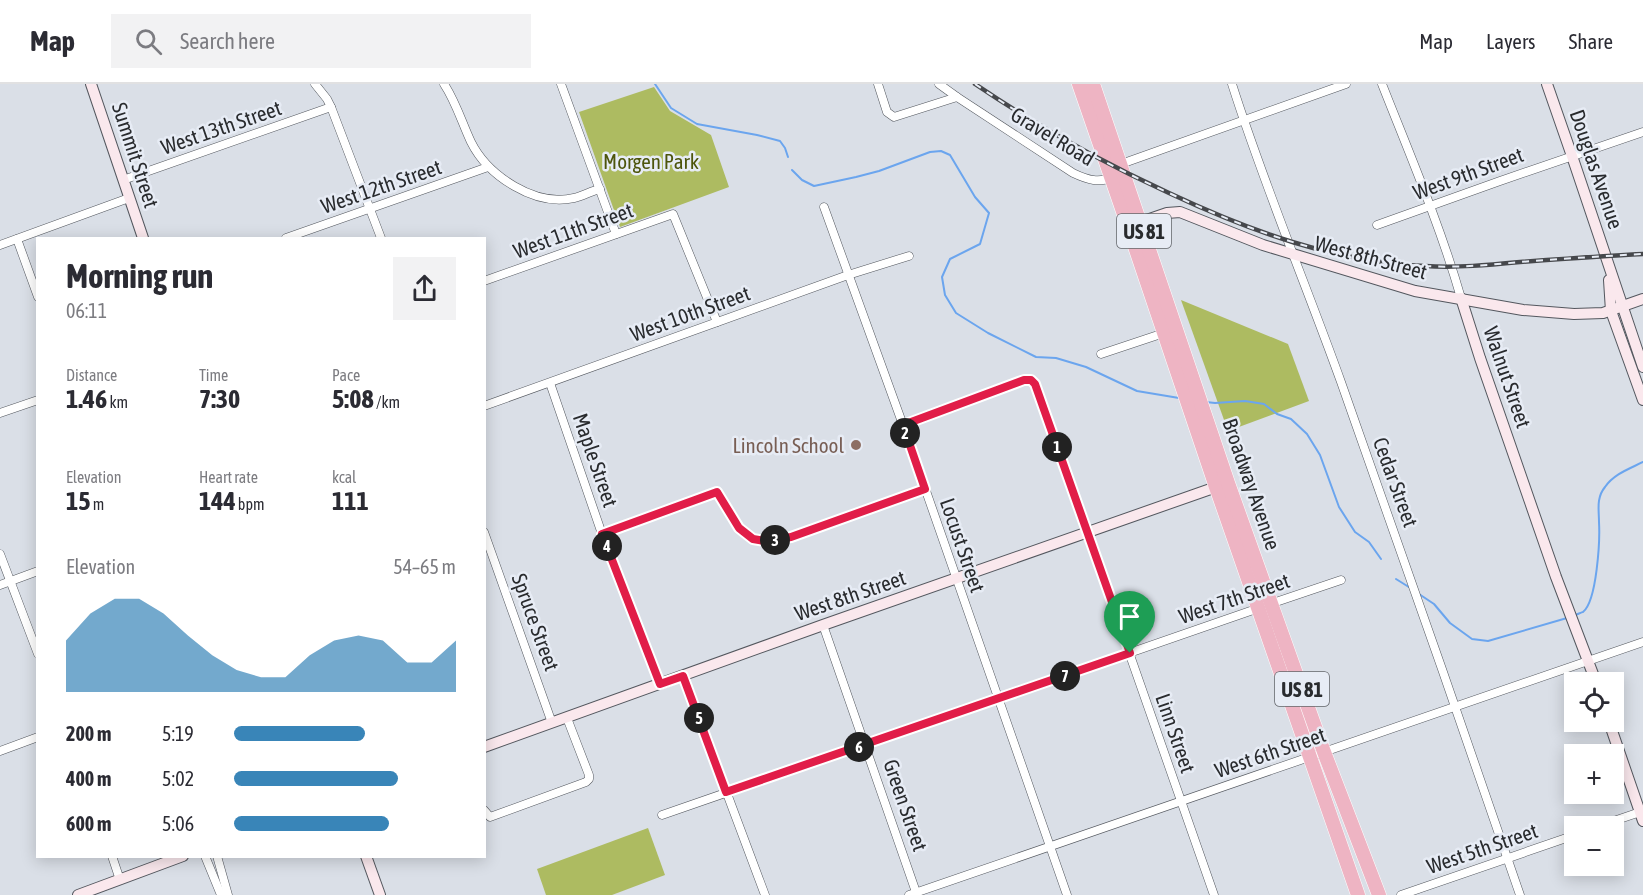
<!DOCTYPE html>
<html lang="en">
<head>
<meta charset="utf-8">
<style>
  :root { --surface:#fff; --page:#f2f2f3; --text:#2b2b33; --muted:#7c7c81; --line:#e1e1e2; --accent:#3985b8 }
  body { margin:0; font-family:"Asap Condensed",sans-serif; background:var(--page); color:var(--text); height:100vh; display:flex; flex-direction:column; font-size:22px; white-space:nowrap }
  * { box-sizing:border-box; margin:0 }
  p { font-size:20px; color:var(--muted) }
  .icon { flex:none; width:33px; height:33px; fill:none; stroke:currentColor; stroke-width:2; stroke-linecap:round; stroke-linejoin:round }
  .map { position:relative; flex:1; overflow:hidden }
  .panel { position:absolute; left:36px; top:153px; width:450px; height:621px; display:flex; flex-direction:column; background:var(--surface); border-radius:0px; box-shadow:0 3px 15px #0003 }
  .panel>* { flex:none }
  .fabs { position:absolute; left:1564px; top:588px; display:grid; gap:12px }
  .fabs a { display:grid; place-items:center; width:60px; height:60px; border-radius:0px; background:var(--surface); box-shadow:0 3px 15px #0003; font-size:30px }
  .pin { position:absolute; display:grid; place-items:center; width:51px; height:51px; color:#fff; margin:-62px -26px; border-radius:50% 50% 50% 0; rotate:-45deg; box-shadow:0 0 6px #0007 }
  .pin .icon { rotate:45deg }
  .km { position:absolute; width:30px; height:30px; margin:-15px; border-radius:50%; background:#222; color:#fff; font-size:16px; line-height:30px; text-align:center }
  .round { display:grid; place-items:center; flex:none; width:63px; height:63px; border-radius:0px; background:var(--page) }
  .summary { display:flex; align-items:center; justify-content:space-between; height:102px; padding:0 30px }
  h1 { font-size:33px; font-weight:700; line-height:45px }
  .stats { display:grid; grid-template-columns:repeat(3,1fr); gap:9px; height:102px; padding:6px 30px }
  .stats div { display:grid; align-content:center }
  .stats b { font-size:26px; font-weight:700 }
  .stats small { font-size:16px; font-weight:400 }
  .stats p { font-size:16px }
  .chart { height:168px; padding:12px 30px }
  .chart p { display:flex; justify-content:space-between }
  .chart svg { width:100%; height:108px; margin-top:6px; fill:var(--accent); opacity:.7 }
  ul { padding:0 30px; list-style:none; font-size:20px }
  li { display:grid; grid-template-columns:96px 72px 1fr; align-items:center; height:45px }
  li i { height:15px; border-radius:8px; background:var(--accent) }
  header { display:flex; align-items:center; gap:36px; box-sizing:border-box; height:84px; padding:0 30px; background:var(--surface); border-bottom:2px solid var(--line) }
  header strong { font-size:28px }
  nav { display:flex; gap:33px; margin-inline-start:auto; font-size:21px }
  .search { width:420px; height:54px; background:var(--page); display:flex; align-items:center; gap:15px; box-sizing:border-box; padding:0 21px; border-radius:0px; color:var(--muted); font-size:22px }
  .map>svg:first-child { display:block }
</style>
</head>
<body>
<header>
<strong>Map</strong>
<div class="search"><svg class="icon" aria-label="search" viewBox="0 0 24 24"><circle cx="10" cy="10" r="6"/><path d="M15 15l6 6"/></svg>Search here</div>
<nav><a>Map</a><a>Layers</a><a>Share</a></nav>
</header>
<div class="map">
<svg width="1643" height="811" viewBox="0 0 1643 811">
  <rect width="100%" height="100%" fill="#dadfe7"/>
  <g fill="#adbb61">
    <polygon points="654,3 670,27 711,51 729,103 620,143 579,28"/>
    <polygon points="1181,216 1288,260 1309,317 1228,347"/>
    <polygon points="648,744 665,791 612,811 546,811 537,785"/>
  </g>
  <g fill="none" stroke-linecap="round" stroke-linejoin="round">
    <g stroke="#6ba5ee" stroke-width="2">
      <polyline points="655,0 671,24 697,40 757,51 780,57 785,64 788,73"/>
      <polyline points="792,86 802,96 814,102 856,93 879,87 930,68 941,67 950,71 975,113 989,129 980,160 950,175 942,193 945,211 956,229 988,249 1036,273 1056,274 1086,283 1137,307 1179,314"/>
      <polyline points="1206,318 1215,319 1245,317 1264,320 1277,330 1291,335 1307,350 1320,371 1339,423 1355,448 1369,458 1381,475"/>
      <polyline points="1396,495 1412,505"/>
      <polyline points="1419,510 1434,520 1450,539 1472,555 1488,557 1567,534"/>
      <path d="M1575,531C1576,531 1582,528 1583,528C1597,517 1600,456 1599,438C1599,426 1596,414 1605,403C1614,390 1629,385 1643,378"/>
    </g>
    <defs>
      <g id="street">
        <polyline points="315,0 327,15 331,23 381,154"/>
        <path d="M444,0C456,18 462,39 471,58C488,92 535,123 574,114C583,112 591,107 600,105"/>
        <polyline points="561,0 616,150"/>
        <polyline points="878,0 887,28 894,33 957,13"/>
        <path d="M939,0L957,13L1073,89C1090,97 1097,98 1114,94"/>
        <path d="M1232,0C1264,101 1305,198 1341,298C1402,468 1461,640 1520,811"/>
        <path d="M1382,0C1410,71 1440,141 1461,214"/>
        <polyline points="1121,80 1346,0"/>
        <polyline points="123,96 331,23"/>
        <polyline points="824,123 903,341 1067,811"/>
        <polyline points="1377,141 1500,97 1643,48"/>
        <polyline points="286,154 488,83"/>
        <polyline points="17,155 38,213"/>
        <polyline points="0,161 129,114"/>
        <polyline points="484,197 673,130 717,238"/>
        <polyline points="1101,270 1167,248"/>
        <polyline points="550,299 602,450 660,600"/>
        <polyline points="484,322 848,191 909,172"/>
        <polyline points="0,329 38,316"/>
        <polyline points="903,341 1024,296 1031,296 1035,300 1214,811"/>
        <polyline points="484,448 552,639"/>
        <polyline points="602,450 717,408 739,444 753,455 766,457 791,453 925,405"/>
        <polyline points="0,470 38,570"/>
        <polyline points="0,501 38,487"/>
        <polyline points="1270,520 1341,496"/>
        <polyline points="823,541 917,811"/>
        <polyline points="683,592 765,811"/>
        <polyline points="0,667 38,653"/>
        <polyline points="484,726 490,733 586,698 589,695 589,691 567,634"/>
        <polyline points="662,731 1259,524"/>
        <polyline points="1599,742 1643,727"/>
        <polyline points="112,772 120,796"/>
        <polyline points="205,772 221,811"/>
        <polyline points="217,772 228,811"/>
        <polyline points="909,811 1643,558"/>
        <polyline points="1401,811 1575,751"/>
      </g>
      <g id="secondary">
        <polyline points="91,0 143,154"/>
        <polyline points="1547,0 1572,72 1643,283"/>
        <polyline points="1135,140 1167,129 1180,128 1263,161 1415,207 1523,226 1574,230 1603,229 1643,215"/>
        <polyline points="1609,196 1611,227 1643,316"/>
        <polyline points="1461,214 1480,274 1556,493 1596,598"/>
        <polyline points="1609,638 1643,737"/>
        <polyline points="484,663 823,541 1222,401"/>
        <polyline points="366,772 380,811"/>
        <polyline points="78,811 183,772"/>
      </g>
      <g id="highway">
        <polyline points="1079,0 1128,142 1216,403 1358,811"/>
        <polyline points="1093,0 1228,399 1324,668 1379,811"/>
      </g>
    </defs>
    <use href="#street" stroke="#53575e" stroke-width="9"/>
    <use href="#secondary" stroke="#53575e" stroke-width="12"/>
    <use href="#highway" stroke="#fff" stroke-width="15"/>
    <use href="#street" stroke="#fff" stroke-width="8"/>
    <use href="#secondary" stroke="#fae8ed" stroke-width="10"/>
    <use href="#highway" stroke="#eeb4c3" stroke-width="14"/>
    <defs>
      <path id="rail" d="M975,0C1037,42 1101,78 1169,109C1250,147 1334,178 1425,182C1457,184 1489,181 1520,178C1561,175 1602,172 1643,170"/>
    </defs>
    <use href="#rail" stroke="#46484c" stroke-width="4.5"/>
    <use href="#rail" stroke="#e7ecf5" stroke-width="2" stroke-dasharray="7" stroke-linecap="butt"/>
  </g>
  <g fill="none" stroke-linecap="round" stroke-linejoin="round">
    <defs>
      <polygon id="route" points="1024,296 1031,296 1035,300 1130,569 726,708 683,592 660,600 602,450 717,408 739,444 753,455 765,457 791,453 925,405 903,341"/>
    </defs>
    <use href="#route" stroke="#fff" stroke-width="12"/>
    <use href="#route" stroke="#e11d48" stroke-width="8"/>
  </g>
  <circle fill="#8d6e63" stroke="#e7ecf5" stroke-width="2" cx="856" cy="361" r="6"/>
  <g text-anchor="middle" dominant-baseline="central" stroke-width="5" stroke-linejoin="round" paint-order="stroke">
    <g fill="#e7ecf5" stroke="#62656a" stroke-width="1.5">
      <rect x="1117" y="130" width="54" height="34" rx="4.5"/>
      <rect x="1275" y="588" width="54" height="34" rx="4.5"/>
    </g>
    <g font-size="20" font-weight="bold" fill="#292b2e">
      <text x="1144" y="147">US 81</text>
      <text x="1302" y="605">US 81</text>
    </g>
    <g font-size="21" fill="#292b2e" stroke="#e7ecf5">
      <text transform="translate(221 43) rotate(-19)">West 13th Street</text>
      <text transform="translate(1053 52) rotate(31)">Gravel Road</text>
      <text transform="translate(136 71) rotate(72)">Summit Street</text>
      <text transform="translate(1597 85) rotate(71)">Douglas Avenue</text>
      <text transform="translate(1468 89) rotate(-20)">West 9th Street</text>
      <text transform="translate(381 102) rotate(-19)">West 12th Street</text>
      <text transform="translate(573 146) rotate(-20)">West 11th Street</text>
      <text transform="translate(1371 173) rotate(15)">West 8th Street</text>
      <text transform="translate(690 229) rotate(-20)">West 10th Street</text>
      <text transform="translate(1508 293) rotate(71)">Walnut Street</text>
      <text transform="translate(596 376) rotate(71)">Maple Street</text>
      <text transform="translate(1396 398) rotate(70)">Cedar Street</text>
      <text transform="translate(1252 400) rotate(71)">Broadway Avenue</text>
      <text transform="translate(963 461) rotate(71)">Locust Street</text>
      <text transform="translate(850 511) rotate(-19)">West 8th Street</text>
      <text transform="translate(1234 514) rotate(-19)">West 7th Street</text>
      <text transform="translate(536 538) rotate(70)">Spruce Street</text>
      <text transform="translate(1176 649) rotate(71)">Linn Street</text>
      <text transform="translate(1270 668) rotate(-19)">West 6th Street</text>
      <text transform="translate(906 721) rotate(71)">Green Street</text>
      <text transform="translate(1482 764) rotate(-19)">West 5th Street</text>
    </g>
    <g font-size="21" fill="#4d550c" stroke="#e7ecf5">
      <text x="651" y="77">Morgen Park</text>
    </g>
    <g font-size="21" fill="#785e54" stroke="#e7ecf5" text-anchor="end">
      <text x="844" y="361">Lincoln School</text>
    </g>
  </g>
</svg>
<div class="fabs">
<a><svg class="icon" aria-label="locate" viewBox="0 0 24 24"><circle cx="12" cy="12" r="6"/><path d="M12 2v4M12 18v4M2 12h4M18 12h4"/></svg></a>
<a>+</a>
<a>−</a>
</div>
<div class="pin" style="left:1130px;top:569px;background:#1e9e55"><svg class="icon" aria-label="arrive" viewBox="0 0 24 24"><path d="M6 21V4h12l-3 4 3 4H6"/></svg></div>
<b class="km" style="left:1057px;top:363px">1</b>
<b class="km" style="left:905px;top:349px">2</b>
<b class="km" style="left:775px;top:456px">3</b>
<b class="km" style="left:607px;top:462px">4</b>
<b class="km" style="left:699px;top:634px">5</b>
<b class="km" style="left:859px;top:663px">6</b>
<b class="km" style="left:1065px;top:592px">7</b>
<section class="panel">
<div class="summary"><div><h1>Morning run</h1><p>06:11</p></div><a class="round"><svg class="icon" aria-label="share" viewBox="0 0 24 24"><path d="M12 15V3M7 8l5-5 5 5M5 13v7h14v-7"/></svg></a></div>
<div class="stats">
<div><p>Distance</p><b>1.46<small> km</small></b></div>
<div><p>Time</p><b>7:30</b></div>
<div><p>Pace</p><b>5:08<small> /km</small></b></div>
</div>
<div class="stats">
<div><p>Elevation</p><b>15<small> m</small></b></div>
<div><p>Heart rate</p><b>144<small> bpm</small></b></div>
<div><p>kcal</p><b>111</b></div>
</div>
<div class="chart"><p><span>Elevation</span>54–65 m</p>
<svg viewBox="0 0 160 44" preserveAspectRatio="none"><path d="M0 44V23L10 12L20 6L30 6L40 12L50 21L60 29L70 35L80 38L90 38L100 29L110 23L120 21L130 23L140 32L150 32L160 23V44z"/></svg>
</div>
<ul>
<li><b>200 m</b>5:19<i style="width:59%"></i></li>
<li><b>400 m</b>5:02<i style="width:74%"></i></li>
<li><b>600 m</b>5:06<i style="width:70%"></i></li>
</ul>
</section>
</div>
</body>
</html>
